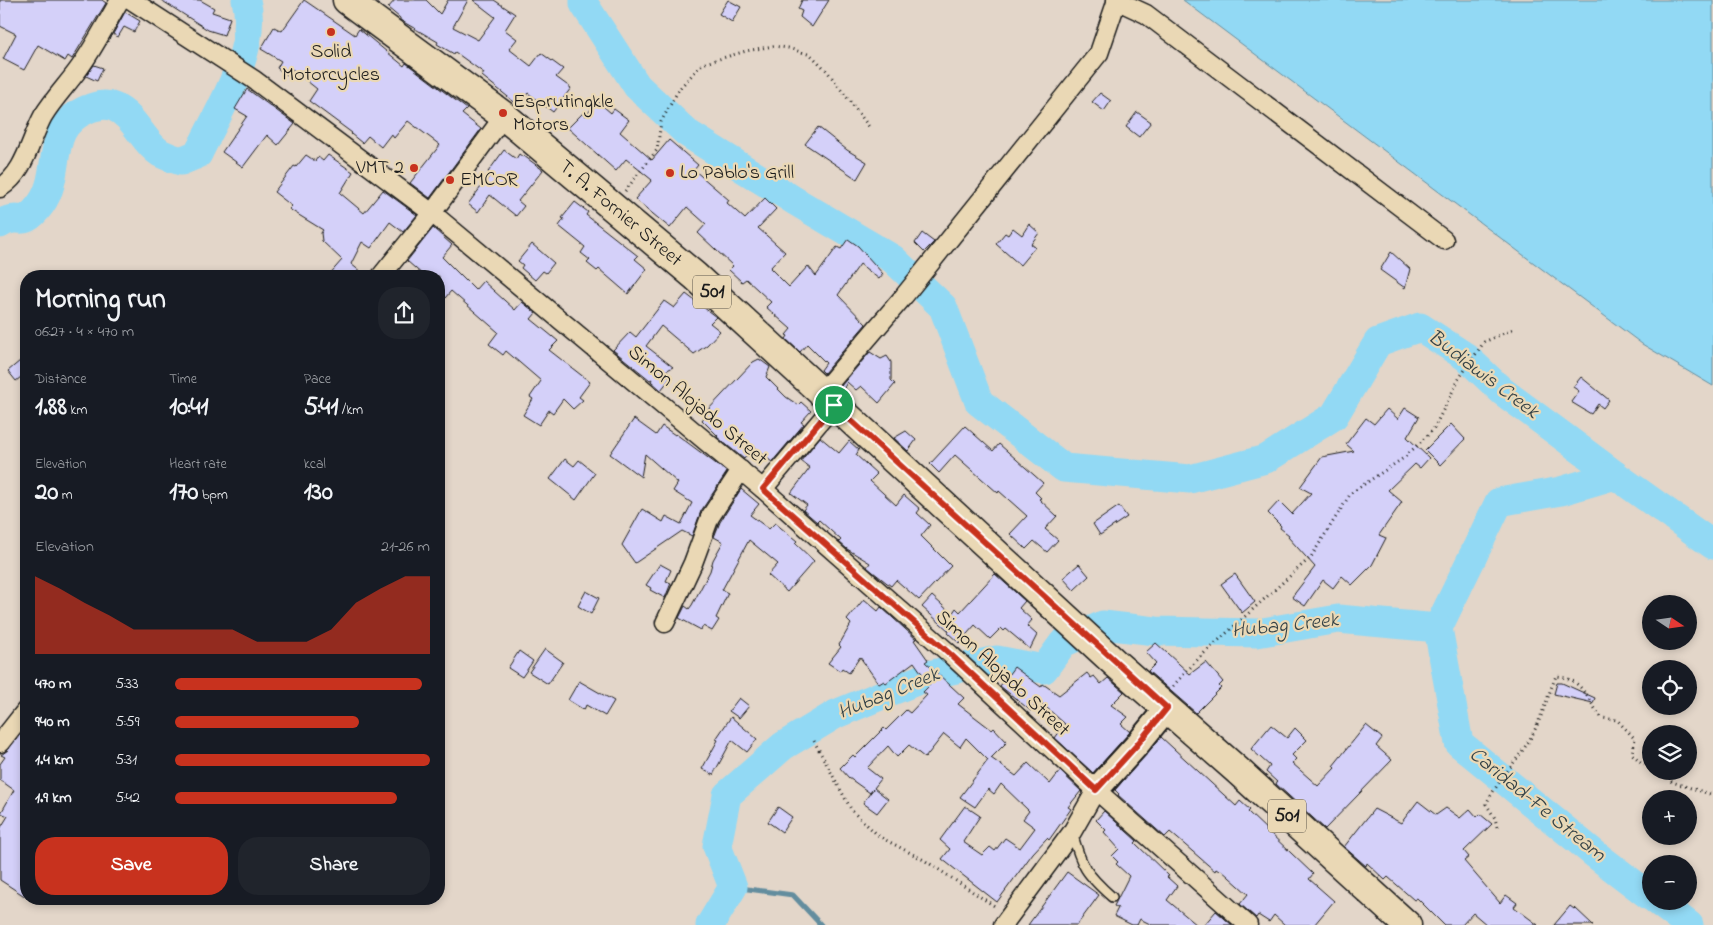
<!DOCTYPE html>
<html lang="en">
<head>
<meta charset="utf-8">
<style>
  :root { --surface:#171b24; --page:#20242c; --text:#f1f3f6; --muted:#9ea1a6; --accent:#c8321e }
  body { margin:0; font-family:"Indie Flower",sans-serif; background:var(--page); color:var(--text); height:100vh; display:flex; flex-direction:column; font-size:19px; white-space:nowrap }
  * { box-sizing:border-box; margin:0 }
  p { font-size:16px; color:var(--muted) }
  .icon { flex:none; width:28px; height:28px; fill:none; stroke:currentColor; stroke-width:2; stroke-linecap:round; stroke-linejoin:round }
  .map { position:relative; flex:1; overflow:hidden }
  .drawer { position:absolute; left:20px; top:270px; width:425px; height:635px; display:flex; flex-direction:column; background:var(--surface); border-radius:20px; box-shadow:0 2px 8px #0003 }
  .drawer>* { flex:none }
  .needle { width:32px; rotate:103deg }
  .fabs { position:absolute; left:1642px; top:595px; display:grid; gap:10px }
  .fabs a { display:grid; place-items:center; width:55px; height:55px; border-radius:50%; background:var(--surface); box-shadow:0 2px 8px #0003; font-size:25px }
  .pin { position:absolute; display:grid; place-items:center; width:42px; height:42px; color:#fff; margin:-21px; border:2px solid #fff; border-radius:50%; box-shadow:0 1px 5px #0007 }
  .round { display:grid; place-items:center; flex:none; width:52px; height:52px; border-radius:20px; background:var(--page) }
  .head { display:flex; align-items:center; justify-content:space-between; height:85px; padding:0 15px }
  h1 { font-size:28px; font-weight:800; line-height:38px }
  .figures { display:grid; grid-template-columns:repeat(3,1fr); gap:8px; height:85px; padding:5px 15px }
  .figures div { display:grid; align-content:center }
  .figures b { font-size:25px; font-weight:800 }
  .figures small { font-size:14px; font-weight:400 }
  .figures p { font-size:14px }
  .chart { height:140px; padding:10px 15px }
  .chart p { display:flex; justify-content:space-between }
  .chart svg { width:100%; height:90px; margin-top:5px; fill:var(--accent); opacity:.7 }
  .button { display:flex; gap:10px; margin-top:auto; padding:10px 15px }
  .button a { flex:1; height:58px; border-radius:20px; background:var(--accent); color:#fff; font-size:20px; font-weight:800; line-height:58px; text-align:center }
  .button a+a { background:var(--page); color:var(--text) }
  ul { padding:0 15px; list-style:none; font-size:16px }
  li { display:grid; grid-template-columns:80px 60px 1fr; align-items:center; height:38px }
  li i { height:12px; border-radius:6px; background:var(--accent) }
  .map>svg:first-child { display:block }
</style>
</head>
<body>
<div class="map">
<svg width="1713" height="925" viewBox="0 0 1713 925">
  <rect width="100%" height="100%" fill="#e3d6c9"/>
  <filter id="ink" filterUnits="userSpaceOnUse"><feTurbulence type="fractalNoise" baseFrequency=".02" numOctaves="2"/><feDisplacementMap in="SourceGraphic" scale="10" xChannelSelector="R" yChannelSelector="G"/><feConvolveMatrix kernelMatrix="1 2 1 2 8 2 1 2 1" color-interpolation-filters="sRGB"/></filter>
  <g filter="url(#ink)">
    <polygon fill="#92d9f4" stroke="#638d9e" points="1183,0 1713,0 1713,386 1642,344"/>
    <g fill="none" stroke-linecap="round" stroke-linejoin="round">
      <polyline stroke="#638d9e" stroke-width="5" points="733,887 793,895 821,925"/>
      <g stroke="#92d9f4" stroke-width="29">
        <polyline points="584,0 584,4 637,86 687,133 795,201 893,259 943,307 979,402 1064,468 1190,479 1266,459 1334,416 1378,342 1420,327 1466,357 1502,391 1615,475"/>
        <path d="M0,224C20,211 21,231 41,204C64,172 42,128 88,109C96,106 105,103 114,107C135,116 142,141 160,153C166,156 174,159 181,161L198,154C219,110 259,49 246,0"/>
        <polyline points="1651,897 1596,855 1459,743 1438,628 1499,502 1561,491 1615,475 1713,545"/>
        <polyline points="1657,901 1689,925"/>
        <polyline points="710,925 733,887 717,846 727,795 783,746 836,714 933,674 997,660 1044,669 1063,643 1103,625 1156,631 1257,633 1338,619 1438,628"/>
      </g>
    </g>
    <g fill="#d4d0f9" stroke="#1c1c1c">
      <polygon points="0,0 102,0 106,3 72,59 68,56 65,61 38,45 24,70 3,59 16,34 0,26"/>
      <polygon points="161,0 200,0 214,8 212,12 230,18 224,35 208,30"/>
      <polygon points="304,0 355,35 359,29 404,66 406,63 467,109 462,114 481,129 430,198 410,183 440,145 408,121 394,138 391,134 381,147 368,136 362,143 351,134 352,133 309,101 317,89 292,69 287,75 277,68 281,61 261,49 274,27 282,31"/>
      <polygon points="395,0 426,0 440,14 448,0 468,0 453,27 478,40 495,17 473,0 494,0 515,14 505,30 517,39 509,49 531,66 541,53 563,69 556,77 571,88 553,112 528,93 518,105 482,76 484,73 455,52 454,54 437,44 438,42 400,20 400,18 388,8"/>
      <polygon points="728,0 741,7 732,22 719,14"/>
      <polygon points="802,0 829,0 812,27 800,17 802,11 798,9"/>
      <polygon points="125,12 140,21 134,32 124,27 118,37 113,34"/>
      <polygon points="94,65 103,68 97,81 86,76"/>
      <polygon points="247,89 295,124 278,145 267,135 243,167 222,152 247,116 235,109"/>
      <polygon points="1100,93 1111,101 1104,111 1092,102"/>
      <polygon points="597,101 611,113 614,109 629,120 620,132 652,160 669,140 698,165 694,170 729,200 727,203 745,219 765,198 776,209 758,228 785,252 770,268 789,287 808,266 816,276 837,247 841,249 848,239 858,246 883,274 879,279 860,264 838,295 866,324 824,373 821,370 826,363 807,344 800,352 786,339 788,336 786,335 791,329 766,307 771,302 746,279 742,282 729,270 733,266 698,233 706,224 687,207 670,228 635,199 652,180 626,159 616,171 568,128 583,113 586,116"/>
      <polygon points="1137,112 1151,122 1139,137 1126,127"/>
      <polygon points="818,127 847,150 867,162 857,179 805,144"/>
      <polygon points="504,150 516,159 519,154 523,157 524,156 543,170 518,201 524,206 516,216 490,195 478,212 468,204 491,174 488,172"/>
      <polygon points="306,155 315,161 318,157 323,161 328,155 353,172 340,193 364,213 383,190 417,215 403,232 390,222 371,248 362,242 351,264 366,276 328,276 342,260 322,241 321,233 323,230 289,209 292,206 274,192 294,166 296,167"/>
      <polygon points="575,202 588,212 586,215 638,256 635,259 647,269 628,294 599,269 597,271 587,263 590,260 581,253 585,247 559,226 564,219 562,218"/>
      <polygon points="1029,224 1039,233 1031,244 1035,247 1020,265 996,244 1005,233 1008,235 1013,228 1022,235"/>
      <polygon points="433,228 452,245 442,257 475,290 483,281 515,310 522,302 536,313 531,319 558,341 549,350 590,382 579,397 583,400 573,409 563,399 553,413 549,410 539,425 523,415 533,399 530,397 541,381 506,351 503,355 489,344 498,332 451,291 439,305 439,276 424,276 407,261"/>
      <polygon points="922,233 934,242 924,252 915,243"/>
      <polygon points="532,244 554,263 546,273 543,271 535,280 521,268 523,265 518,261"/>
      <polygon points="1391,252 1410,269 1405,288 1380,270"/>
      <polygon points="686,294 716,317 710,323 720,331 707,345 694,354 661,326 646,346 673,367 660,374 672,376 661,390 651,381 652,379 650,380 613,350 630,332 636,337 664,301 674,308"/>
      <polygon points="870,352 881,359 887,356 891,362 891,380 895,384 879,403 861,386 856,390 847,382 843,390 840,387"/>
      <polygon points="26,356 26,373 16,381 8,371"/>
      <polygon points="759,359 770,367 766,377 786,397 798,405 801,402 811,411 801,422 804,424 772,462 753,447 744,459 717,437 718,436 702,420 707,414 706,412 753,362"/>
      <polygon points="1581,377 1609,400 1603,408 1598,404 1591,414 1571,402 1579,391 1573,387"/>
      <polygon points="1405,408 1419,417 1407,437 1429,458 1420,468 1415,464 1388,490 1402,502 1379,535 1386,538 1372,565 1352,585 1342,576 1333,588 1323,580 1305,606 1292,597 1315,567 1288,537 1289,535 1280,528 1281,526 1268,513 1279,501 1292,514 1311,493 1300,487 1322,457 1354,451 1346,444 1366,418 1374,424 1387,409 1398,419"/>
      <polygon points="634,419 656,435 662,426 675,435 676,434 727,472 701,511 692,536 682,531 635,563 622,545 642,509 663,522 666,516 681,524 692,503 673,491 678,483 645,454 641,477 610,454"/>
      <polygon points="1451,424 1465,439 1440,465 1425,450"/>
      <polygon points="965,426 993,451 999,444 1043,483 1035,492 1041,498 1039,499 1057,516 1045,529 1058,540 1047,552 1034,541 1026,549 1010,534 1027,516 999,491 998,493 955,455 939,473 930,464"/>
      <polygon points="906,431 916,440 908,451 894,438"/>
      <polygon points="820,437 839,453 849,441 859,450 856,455 877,474 870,481 896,505 904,495 920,509 917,513 930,525 921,536 951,566 919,600 896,580 891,586 873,572 867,567 870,563 847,549 839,542 841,540 819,520 817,522 803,510 807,505 791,493 810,468 801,461"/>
      <polygon points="565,459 574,466 579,460 595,473 576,500 550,479"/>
      <polygon points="741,489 759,504 750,515 769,529 775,523 797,541 795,543 814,561 787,592 768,575 778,564 749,540 722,590 728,593 716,618 719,620 712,631 703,626 701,630 679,618 685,606 689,609 692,605 710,571 713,560 723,542 714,537 720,522"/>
      <polygon points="1119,506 1127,517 1100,535 1093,524"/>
      <polygon points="660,564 671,570 666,581 671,583 665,598 650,590 651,588 646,585"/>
      <polygon points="1079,564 1089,576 1074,590 1063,578"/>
      <polygon points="995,574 1025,601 1019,608 1032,620 1027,626 1037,635 1030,649 1006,629 1004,631 1001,628 990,639 975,625 959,643 948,633 949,631 922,607 932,596 952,614 956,608 960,612"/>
      <polygon points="1235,574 1255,602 1242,613 1221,584"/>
      <polygon points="586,591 599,598 591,614 578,606"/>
      <polygon points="864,599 878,611 881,607 916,639 914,640 928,660 925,662 964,698 958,704 992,730 994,728 1007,742 991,758 1016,776 1028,763 1050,784 1060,771 1081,791 1068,807 1071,809 1049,840 1047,838 1033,853 997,902 942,859 950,849 940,840 965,806 980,816 963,842 982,855 990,847 995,851 1005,838 1020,848 1035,828 1023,819 1029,811 1001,784 994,794 988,789 975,807 960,797 988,760 966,738 960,747 944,734 925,758 909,745 897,757 888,746 867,768 881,779 874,788 888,799 877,813 863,803 873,789 870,793 849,778 840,768 853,755 855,757 884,728 886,730 906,710 910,713 927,695 923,692 930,685 914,662 886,683 884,681 879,684 860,657 849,673 842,668 840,671 828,663 841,647 839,645 851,624 847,620"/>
      <polygon points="1156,643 1190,674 1206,662 1223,682 1219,686 1221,688 1196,713 1148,671 1156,663 1146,652"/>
      <polygon points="545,649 563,662 548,684 529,672"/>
      <polygon points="519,651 533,661 522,677 508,668"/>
      <polygon points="1014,667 1041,687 1043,684 1059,695 1087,673 1091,678 1094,676 1101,684 1108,678 1124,692 1111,705 1128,717 1121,724 1130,732 1093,773 1055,738 1065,724 1038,700 1031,711 1000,686"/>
      <polygon points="579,681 614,701 605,716 586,705 584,710 568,700"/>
      <polygon points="1557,683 1562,683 1595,698 1593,703 1554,694"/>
      <polygon points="739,698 749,706 739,718 729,711"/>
      <polygon points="731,717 757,739 747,752 732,740 713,775 702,769 718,740 716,739"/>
      <polygon points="1271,725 1287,738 1295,728 1307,740 1292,755 1296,759 1292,763 1318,786 1335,768 1333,766 1366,725 1382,738 1376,746 1392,760 1325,829 1276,784 1277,782 1266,772 1270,766 1251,749"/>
      <polygon points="26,727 26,897 0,880 0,829 8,816 1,813 14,790 0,780 0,764 5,757 1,755 8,750"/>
      <polygon points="1161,737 1236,806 1240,801 1250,810 1248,812 1313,874 1309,879 1334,901 1314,925 1285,925 1274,915 1269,922 1258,915 1256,918 1240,904 1248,894 1220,869 1219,871 1216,869 1215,871 1170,832 1165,837 1118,795 1119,794 1115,790"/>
      <polygon points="1418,801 1436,815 1446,808 1460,818 1470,809 1477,817 1480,814 1492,824 1464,851 1469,857 1464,861 1500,903 1506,895 1517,903 1514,907 1538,925 1487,925 1473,913 1462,925 1444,925 1417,898 1414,900 1388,877 1385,880 1367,863 1366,866 1344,847 1374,809 1401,823"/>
      <polygon points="778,807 792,817 782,832 768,822"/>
      <polygon points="1104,811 1137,841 1135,843 1169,876 1167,877 1177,886 1167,900 1197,925 1152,925 1140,919 1137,925 1132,925 1114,916 1118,908 1114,906 1129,876 1116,864 1118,862 1112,856 1119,849 1104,832 1106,830 1096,820"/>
      <polygon points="1067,872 1099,895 1077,925 1028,925"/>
      <polygon points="1570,906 1574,909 1575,908 1593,925 1554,925"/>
      <polygon points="1216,911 1232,925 1204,925"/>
    </g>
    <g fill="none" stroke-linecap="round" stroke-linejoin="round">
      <defs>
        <path id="lane" d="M1072,832C1081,866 1086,874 1112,897"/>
        <g id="street">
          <polyline points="131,0 253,79 432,213 763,489 950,654 1096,790 1248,925"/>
          <polyline points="1116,0 1146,14 1444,240"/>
          <path d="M0,188C25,173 30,140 43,116C54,98 68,84 80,67C95,46 107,22 120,0"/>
          <polyline points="381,276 432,213 504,116"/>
          <polyline points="821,393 904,296 1099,53 1117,0"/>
          <polyline points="763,489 834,405"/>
          <polyline points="665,623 693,563 710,517 741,470"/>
          <polyline points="0,743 26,710"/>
          <polyline points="1003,925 1072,832 1096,790"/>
        </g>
        <polyline id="secondary" points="1096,790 1136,746 1167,708"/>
        <polyline id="primary" points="347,0 504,116 695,276 1116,664 1237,770 1407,925"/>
      </defs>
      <use href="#lane" stroke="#1c1c1c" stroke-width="12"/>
      <use href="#street" stroke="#1c1c1c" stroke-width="21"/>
      <use href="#secondary" stroke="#1c1c1c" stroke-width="28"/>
      <use href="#primary" stroke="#1c1c1c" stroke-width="31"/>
      <g stroke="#1c1c1c" stroke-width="3" stroke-dasharray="1 4" stroke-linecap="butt">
        <polyline points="625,191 657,150 661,122 679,89 702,64 746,51 773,46 788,48 811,55 827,71 870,128"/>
        <polyline points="1173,686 1200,657 1311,557 1351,493 1405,457 1433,430 1460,377 1484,342 1513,329"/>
        <polyline points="814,741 852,811 880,837 924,860 996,907"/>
        <polyline points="1660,771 1672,782 1713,795"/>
        <path d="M1497,827L1495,818L1486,804C1497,783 1512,766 1525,747C1540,725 1546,700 1556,676C1584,679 1586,699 1602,718L1617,720L1635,739L1632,754L1641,762L1651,767"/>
      </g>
      <use href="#lane" stroke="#ead8b5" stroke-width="9"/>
      <use href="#street" stroke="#ead8b5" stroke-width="18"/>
      <use href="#secondary" stroke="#ead8b5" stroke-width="24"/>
      <use href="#primary" stroke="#ead8b5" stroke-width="28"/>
    </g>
  </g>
  <g fill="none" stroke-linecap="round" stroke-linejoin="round" filter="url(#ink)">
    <defs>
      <polygon id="route" points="834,405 1167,708 1136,746 1096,790 950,654 763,489"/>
    </defs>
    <use href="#route" stroke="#fff" stroke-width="10"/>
    <use href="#route" stroke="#c8321e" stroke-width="6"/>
  </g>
  <g fill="#c8321e" stroke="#ead8b5" stroke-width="2">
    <circle cx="331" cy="32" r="5"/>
    <circle cx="503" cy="113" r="5"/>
    <circle cx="414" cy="168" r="5"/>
    <circle cx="670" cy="173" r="5"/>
    <circle cx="450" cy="180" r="5"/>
  </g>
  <g text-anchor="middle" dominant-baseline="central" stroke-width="4.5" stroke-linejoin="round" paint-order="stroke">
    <g fill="#ead8b5" stroke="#5a544a" stroke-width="1">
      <rect x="693" y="275.5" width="38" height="33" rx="4"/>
      <rect x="1268" y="799.5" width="38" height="33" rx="4"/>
    </g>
    <g font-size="19" font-weight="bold" fill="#1c1c1c">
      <text x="712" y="292">501</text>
      <text x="1287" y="816">501</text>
    </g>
    <g font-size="20" fill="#1c1c1c" stroke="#ead8b5" text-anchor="start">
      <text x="331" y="52" text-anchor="middle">Solid<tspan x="331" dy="23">Motorcycles</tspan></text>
      <text x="513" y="102">Esprutingkle<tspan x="513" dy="23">Motors</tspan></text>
      <text x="404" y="168" text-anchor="end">VMT 2</text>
      <text x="680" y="173">Lo Pablo's Grill</text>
      <text x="460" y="180">EMCOR</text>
    </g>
    <g font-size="20" fill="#1c1c1c" stroke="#ead8b5">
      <text transform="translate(620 214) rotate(40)">T. A. Fornier Street</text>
      <text transform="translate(697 406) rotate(40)">Simon Alojado Street</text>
      <text transform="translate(1002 674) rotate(43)">Simon Alojado Street</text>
    </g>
    <g font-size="21" font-style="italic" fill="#344247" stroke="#ead8b5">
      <text transform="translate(1483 375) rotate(37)">Budiawis Creek</text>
      <text transform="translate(1285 626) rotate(-6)">Hubag Creek</text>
      <text transform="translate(889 694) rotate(-22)">Hubag Creek</text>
      <text transform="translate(1537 805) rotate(39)">Caridad-Fe Stream</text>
    </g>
  </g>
</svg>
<div class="fabs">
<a><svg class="needle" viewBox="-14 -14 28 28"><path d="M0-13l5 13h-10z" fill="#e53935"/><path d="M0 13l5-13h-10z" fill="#9ea1a6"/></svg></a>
<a><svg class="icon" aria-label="locate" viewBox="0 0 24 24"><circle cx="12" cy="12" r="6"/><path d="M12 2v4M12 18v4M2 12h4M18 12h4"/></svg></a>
<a><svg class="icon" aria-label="layers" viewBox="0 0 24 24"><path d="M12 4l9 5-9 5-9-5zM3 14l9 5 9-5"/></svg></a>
<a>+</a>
<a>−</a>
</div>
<div class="pin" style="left:834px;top:405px;background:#1e9e55"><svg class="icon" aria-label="arrive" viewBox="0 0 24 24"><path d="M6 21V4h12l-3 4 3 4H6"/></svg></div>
<section class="drawer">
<div class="head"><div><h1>Morning run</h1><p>06:27 · 4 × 470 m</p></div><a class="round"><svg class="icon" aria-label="share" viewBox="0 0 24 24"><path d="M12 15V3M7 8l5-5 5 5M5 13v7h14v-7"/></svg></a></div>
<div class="figures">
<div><p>Distance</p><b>1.88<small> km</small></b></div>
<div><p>Time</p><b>10:41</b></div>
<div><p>Pace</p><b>5:41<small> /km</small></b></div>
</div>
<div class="figures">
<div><p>Elevation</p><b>20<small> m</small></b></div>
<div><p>Heart rate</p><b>170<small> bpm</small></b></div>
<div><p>kcal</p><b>130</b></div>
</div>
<div class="chart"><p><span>Elevation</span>21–26 m</p>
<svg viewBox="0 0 160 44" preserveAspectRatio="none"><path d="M0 44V6L10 12L20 19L30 25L40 32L50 32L60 32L70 32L80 32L90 38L100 38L110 38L120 32L130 19L140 12L150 6L160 6V44z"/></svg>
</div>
<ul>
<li><b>470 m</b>5:33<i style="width:97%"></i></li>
<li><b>940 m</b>5:59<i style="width:72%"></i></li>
<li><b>1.4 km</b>5:31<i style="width:100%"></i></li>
<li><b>1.9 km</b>5:42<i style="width:87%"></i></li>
</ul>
<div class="button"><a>Save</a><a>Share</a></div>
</section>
</div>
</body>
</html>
